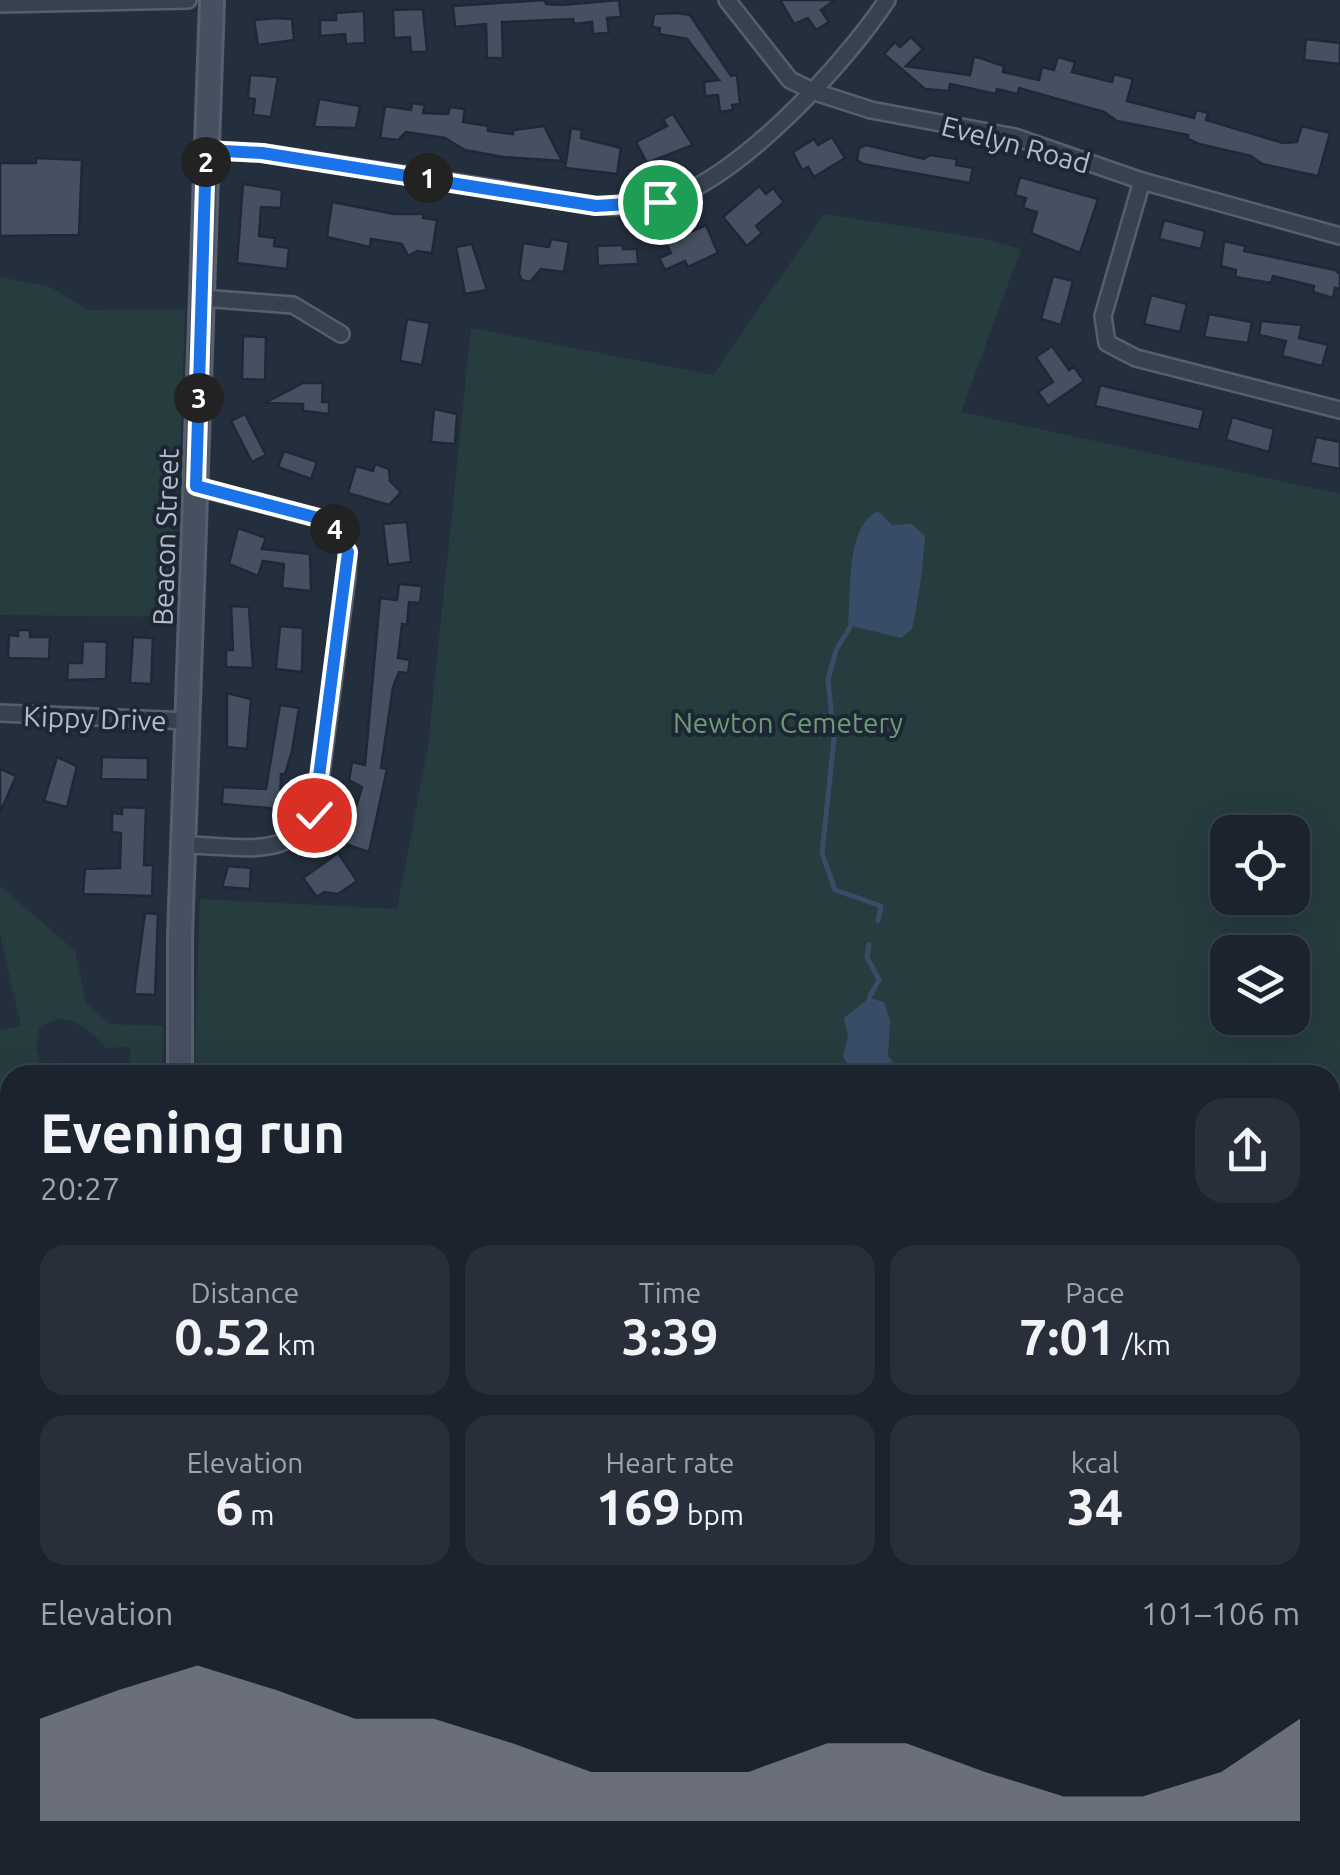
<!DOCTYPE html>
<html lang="en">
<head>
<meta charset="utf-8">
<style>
  :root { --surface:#1b232e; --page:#282f3a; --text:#f1f3f6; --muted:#a0a4aa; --line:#39404a; --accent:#8c9099 }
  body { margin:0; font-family:Ubuntu,sans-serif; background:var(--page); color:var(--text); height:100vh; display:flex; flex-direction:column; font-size:38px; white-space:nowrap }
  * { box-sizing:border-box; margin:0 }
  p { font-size:32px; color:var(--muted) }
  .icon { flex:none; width:55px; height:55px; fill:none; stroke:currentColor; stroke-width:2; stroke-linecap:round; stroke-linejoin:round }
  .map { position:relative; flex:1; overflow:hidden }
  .panel { position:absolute; left:0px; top:1065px; width:1340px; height:810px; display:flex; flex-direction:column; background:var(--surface); border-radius:30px 30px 0 0; box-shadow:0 10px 40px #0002,0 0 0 2px var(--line) }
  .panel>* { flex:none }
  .buttons { position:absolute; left:1210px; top:815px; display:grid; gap:20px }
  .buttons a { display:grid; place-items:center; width:100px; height:100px; border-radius:20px; background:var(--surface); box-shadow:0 10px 40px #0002,0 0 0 2px var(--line); font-size:50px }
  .pin { position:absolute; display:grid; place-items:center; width:85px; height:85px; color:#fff; margin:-42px; border:5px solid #fff; border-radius:50%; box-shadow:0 2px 10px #0007 }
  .km { position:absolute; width:50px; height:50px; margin:-25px; border-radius:50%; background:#222; color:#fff; font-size:28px; line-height:50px; text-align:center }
  .round { display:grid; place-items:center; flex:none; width:105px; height:105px; border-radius:30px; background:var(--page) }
  .head { display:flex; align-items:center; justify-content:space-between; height:170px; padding:0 40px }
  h1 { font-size:55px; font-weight:700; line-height:75px }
  .figures { display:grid; grid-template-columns:repeat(3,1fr); gap:15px; height:170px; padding:10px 40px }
  .figures div { display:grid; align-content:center; border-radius:25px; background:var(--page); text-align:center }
  .figures b { font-size:50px; font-weight:700 }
  .figures small { font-size:28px; font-weight:400 }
  .figures p { font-size:28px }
  .chart { height:280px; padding:20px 40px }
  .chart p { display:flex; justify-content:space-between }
  .chart svg { width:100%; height:180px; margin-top:10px; fill:var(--accent); opacity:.7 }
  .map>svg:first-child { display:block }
</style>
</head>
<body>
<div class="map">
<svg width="1340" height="1875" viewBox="0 0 1340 1875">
  <rect width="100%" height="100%" fill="#242f3e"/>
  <g fill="#263c3f" fill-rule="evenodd">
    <path d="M824,214L980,238L1021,249L961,412L1340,494V1358L1330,1355V1075H194L200,899L397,909L428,746L471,328L713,375ZM1228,832H1292V898H1228ZM1228,952H1292V1018H1228Z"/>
    <polygon points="0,277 50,287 89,310 185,309 175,617 0,615"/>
    <path d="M0,886L75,951L86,1003L110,1024L163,1026L162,1075H130V1047L106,1048C86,1026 67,1008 39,1028L36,1049L45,1075H10V1280L0,1285V1031L21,1026L0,934Z"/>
    <polygon points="10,1299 10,1425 0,1422 0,1316 3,1302"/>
    <polygon points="160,1865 1268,1865 1276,1875 155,1875"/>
  </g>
  <g fill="#394c67">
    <path d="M878,511L892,525L912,524L925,536C923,566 919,598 912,629L901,638L848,625C852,591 845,527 878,511Z"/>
    <polygon points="869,998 884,1002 890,1020 888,1056 904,1075 855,1075 843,1057 848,1035 844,1018"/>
  </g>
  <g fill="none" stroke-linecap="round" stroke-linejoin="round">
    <g stroke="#394c67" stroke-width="5">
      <polyline points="850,627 836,650 828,680 834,740 822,853 835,890 881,906 878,921"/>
      <polyline points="869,945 867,957 879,980 869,998"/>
      <polyline points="758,1872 767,1875"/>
    </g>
  </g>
  <g fill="#455162" stroke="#1f2835" stroke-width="2.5">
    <polygon points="545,0 546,4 562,5 619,0 621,17 607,18 609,33 593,34 592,22 574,24 573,19 502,22 503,58 487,58 486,24 455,27 453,6"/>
    <polygon points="780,0 835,0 821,10 829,22 816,30 808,18 794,24"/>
    <polygon points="423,9 427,52 411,52 410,37 394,38 393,10"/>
    <polygon points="364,11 365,43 346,44 345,34 320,36 320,20 336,20 336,13"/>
    <polygon points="676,13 690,15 731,76 737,75 740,104 732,105 733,110 720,112 718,95 705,96 704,82 719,80 687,39 659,34 660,28 652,27 654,14"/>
    <polygon points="276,18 292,19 294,40 258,45 254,20"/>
    <polygon points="911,37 923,49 906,66 970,75 974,56 1004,66 1003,72 1039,80 1042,67 1054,70 1058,57 1075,62 1072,72 1112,82 1114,74 1133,79 1127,101 1194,118 1196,110 1208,113 1206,120 1283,143 1297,142 1302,126 1330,133 1318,176 1262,164 1251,156 1199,144 1188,139 1188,135 1117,121 1104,112 1019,88 1018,94 997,89 996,94 950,84 949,91 925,89 884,54 895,42 900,47"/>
    <polygon points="1306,39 1340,43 1340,64 1304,60"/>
    <polygon points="250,75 278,77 271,117 253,115 255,99 248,98"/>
    <polygon points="319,99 360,106 356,128 314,127"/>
    <polygon points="412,103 425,105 423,113 448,114 450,107 465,109 463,122 488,126 488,131 513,134 513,130 544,126 562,161 503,157 465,150 445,138 406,132 398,140 380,138 385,106 411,110"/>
    <polygon points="673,114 693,145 647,163 636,142 667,126 663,119"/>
    <polygon points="571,128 582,130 581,138 621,148 617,174 565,168"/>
    <polygon points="832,137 845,158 814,177 808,167 802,170 793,152 814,139 818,145"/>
    <polygon points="866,145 924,159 930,155 957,159 956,165 973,168 970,183 863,164 857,160 859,148"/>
    <polygon points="36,158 82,160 79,235 0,236 0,163 36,163"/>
    <polygon points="1020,177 1098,199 1080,253 1031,233 1037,212 1023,208 1026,198 1015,195"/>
    <polygon points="243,184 282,190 281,208 261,207 259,236 275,238 274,246 289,248 287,269 237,263"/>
    <polygon points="759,186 766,194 773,188 784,202 756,226 762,233 747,246 723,217"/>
    <polygon points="332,202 394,214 424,214 423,218 437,220 432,253 417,251 408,256 402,244 371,239 370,247 327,237"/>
    <polygon points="1164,220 1205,231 1201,249 1159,239"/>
    <polygon points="706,225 718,253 688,267 685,261 665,270 659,258 671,253 666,243"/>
    <polygon points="551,239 569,242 564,272 541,269 530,282 522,280 519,274 523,243 549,247"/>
    <polygon points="1224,241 1246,246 1244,251 1335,270 1340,274 1340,289 1335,288 1333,298 1313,292 1314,286 1273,276 1271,283 1235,277 1236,270 1221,266"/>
    <polygon points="472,244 487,290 465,294 456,247"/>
    <polygon points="623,245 623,249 637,249 638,264 598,266 597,246"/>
    <polygon points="1053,276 1073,281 1061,325 1041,319"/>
    <polygon points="1151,295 1187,304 1180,332 1144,324"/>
    <polygon points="1209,314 1252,322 1248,343 1204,337"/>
    <polygon points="407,319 430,323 422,365 400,361"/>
    <polygon points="1261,321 1302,325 1299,338 1328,345 1322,366 1282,356 1286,341 1259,335"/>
    <polygon points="243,336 266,337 265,380 242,379"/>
    <polygon points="1052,346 1069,370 1074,367 1084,381 1048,406 1038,392 1053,382 1036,357"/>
    <polygon points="303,383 323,383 322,402 329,402 329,414 303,411 303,404 265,403"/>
    <polygon points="1100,385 1204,410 1199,430 1095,406"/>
    <polygon points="434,409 457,414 455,444 431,442"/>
    <polygon points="245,414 266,455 252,462 231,421"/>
    <polygon points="1232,417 1274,429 1269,452 1226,440"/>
    <polygon points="1316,437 1340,442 1340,469 1310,463"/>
    <polygon points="284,451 317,462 311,479 278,467"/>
    <polygon points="375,464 389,469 390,481 401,492 389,505 348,493 356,466 373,471"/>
    <polygon points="407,522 411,562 388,565 383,524"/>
    <polygon points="238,528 266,538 262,549 310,554 311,591 282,588 284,564 263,561 258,576 229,564"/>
    <polygon points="399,584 422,586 420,603 409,602 407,625 402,624 398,658 410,660 408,673 399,672 393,687 381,768 387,769 369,852 345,844 362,787 349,780 352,762 365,765 380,598 397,600"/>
    <polygon points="231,606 249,607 253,668 226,667 226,650 233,650"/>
    <polygon points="280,626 303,628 302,672 276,669"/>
    <polygon points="18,630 30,630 30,637 50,637 49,659 8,658 9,635 18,636"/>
    <polygon points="133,637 153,638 151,684 130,683"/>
    <polygon points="83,641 107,642 106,679 67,680 68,663 82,663"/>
    <polygon points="227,693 251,699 247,749 227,747"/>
    <polygon points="280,705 299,708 292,751 285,774 281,774 280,809 222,804 223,787 266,789"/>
    <polygon points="57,757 77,766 67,807 44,801"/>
    <polygon points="102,757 148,758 148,780 101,779"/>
    <polygon points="0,769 16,776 0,813"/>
    <polygon points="122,807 146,808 144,865 153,865 152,896 83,894 85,869 120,868 121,833 112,832 112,813 122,814"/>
    <polygon points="338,853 357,881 338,894 324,892 317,897 303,878"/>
    <polygon points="228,866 251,868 250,889 222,887"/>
    <polygon points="145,913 158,914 155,995 134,994"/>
  </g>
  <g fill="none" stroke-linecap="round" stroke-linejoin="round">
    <defs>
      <g id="minor">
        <polyline points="727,0 790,80 815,92 871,110 1015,137 1142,181 1340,236"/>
        <polyline points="0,4 188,0"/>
        <path d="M207,150L263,153C341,165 419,177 497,189C551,197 609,216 663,201C738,180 845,64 887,0"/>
        <polyline points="1142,181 1103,316 1107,343 1136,358 1340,410"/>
        <polyline points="202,298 293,305 341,334"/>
        <polyline points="0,713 189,721"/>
        <path d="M183,845C240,845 303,865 318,796L347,576L348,552L322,519L196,487"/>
        <polyline points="1330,1447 1340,1451"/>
        <polyline points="1330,1667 1340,1673"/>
      </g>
      <g id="secondary">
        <polyline points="180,1075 180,937 212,0"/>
        <polyline points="0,1842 10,1805"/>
      </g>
    </defs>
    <use href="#minor" stroke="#565f6c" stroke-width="20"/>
    <use href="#secondary" stroke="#565f6c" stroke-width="28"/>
    <use href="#minor" stroke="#38414e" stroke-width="15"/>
    <use href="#secondary" stroke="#465061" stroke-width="22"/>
  </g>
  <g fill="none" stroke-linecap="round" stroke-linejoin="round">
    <defs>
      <polyline id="route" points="314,815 348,552 332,526 322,519 196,486 206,150 262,153 596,206 660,202"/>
    </defs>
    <use href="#route" stroke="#fff" stroke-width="20"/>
    <use href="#route" stroke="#1a73e8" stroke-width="12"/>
  </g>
  <g text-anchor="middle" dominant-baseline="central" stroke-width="8" stroke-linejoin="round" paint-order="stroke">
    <g font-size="28" fill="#b4bcc9" stroke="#1d2633">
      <text transform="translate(1016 144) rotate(15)">Evelyn Road</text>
      <text transform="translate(165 537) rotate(-88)">Beacon Street</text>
      <text transform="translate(95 718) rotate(2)">Kippy Drive</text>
    </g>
    <g font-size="28" fill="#6b9a76" stroke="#1d2633">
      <text x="788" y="722">Newton Cemetery</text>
    </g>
  </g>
</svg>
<div class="buttons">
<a><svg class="icon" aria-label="locate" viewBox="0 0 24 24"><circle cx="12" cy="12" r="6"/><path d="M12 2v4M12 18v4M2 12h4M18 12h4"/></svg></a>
<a><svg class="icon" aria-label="layers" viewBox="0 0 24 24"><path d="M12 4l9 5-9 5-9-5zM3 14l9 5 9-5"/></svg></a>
</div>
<div class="pin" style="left:660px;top:202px;background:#1e9e55"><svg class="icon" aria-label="arrive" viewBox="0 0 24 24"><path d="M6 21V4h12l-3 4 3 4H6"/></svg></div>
<div class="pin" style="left:314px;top:815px;background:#d93025"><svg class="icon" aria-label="check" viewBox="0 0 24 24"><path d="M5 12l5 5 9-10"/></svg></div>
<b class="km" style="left:428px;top:178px">1</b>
<b class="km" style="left:206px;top:162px">2</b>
<b class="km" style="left:199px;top:398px">3</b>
<b class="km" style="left:335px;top:529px">4</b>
<section class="panel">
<div class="head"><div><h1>Evening run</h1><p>20:27</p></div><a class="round"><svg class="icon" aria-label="share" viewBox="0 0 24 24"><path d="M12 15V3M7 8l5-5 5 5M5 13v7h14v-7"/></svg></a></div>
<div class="figures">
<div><p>Distance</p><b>0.52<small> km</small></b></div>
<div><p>Time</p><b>3:39</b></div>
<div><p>Pace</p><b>7:01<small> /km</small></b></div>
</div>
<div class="figures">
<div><p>Elevation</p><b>6<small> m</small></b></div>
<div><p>Heart rate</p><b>169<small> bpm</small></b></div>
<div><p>kcal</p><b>34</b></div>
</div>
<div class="chart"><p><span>Elevation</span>101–106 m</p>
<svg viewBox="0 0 160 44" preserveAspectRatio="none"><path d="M0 44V19L10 12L20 6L30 12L40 19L50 19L60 25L70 32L80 32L90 32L100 25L110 25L120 32L130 38L140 38L150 32L160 19V44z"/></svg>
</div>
</section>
</div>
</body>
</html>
